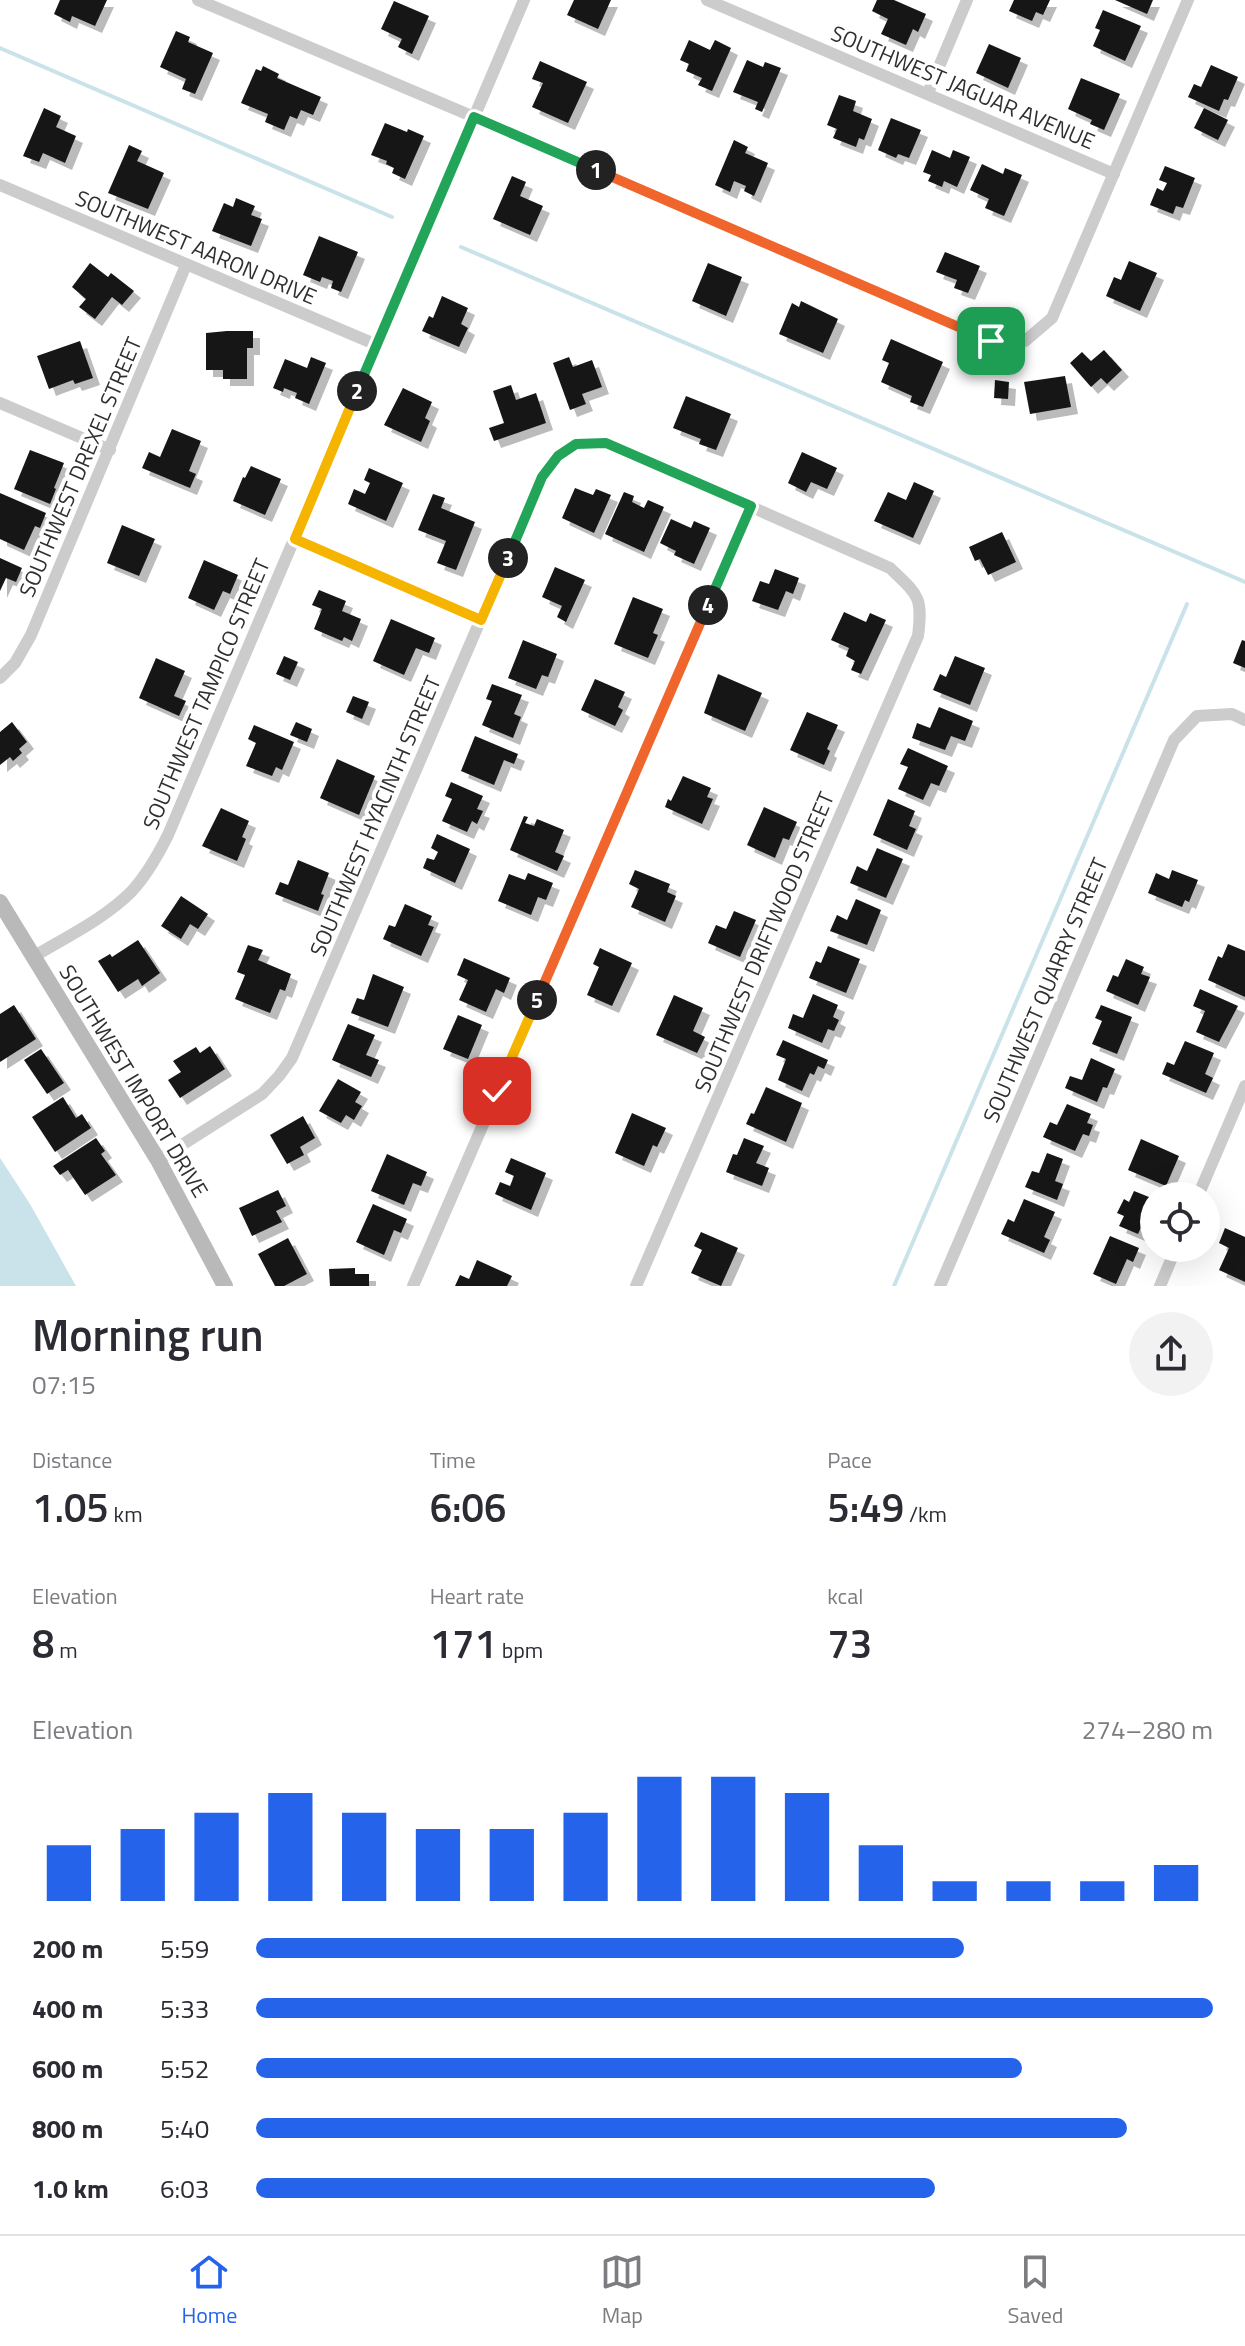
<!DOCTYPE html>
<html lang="en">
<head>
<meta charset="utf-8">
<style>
  :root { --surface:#fff; --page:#f2f2f3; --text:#2b2b33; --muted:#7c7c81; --line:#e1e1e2; --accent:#2563eb }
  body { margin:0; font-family:"Titillium Web",sans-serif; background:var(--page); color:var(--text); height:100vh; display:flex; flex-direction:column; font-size:30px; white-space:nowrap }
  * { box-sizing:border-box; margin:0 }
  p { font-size:26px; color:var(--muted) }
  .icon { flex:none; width:44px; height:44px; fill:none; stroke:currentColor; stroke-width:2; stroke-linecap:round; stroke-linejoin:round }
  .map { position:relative; height:1286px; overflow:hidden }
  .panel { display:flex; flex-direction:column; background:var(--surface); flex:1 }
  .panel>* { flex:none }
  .buttons { position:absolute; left:1140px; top:1182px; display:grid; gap:16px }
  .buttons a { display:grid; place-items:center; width:80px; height:80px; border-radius:50%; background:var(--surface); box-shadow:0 8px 32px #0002; font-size:40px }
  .pin { position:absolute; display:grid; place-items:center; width:68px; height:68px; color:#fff; margin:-34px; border-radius:16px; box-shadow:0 4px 12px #0006 }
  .km { position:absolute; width:40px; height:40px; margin:-20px; border-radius:50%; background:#222; color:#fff; font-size:22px; line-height:40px; text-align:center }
  .round { display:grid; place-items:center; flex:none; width:84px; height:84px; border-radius:42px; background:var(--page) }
  .headline { display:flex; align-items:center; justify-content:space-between; height:136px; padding:0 32px }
  h1 { font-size:44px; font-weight:600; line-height:60px }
  .metrics { display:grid; grid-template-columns:repeat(3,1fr); gap:12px; height:136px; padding:8px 32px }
  .metrics div { display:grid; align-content:center }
  .metrics b { font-size:40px; font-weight:600 }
  .metrics small { font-size:22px; font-weight:400 }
  .metrics p { font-size:22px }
  .chart { height:224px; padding:16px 32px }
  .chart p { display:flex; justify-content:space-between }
  .chart svg { width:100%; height:144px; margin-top:8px; stroke:var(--accent); stroke-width:6 }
  ul { padding:0 32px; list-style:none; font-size:26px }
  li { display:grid; grid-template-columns:128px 96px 1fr; align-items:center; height:60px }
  li i { height:20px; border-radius:10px; background:var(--accent) }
  .dock { display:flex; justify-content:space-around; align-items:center; height:112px; border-top:2px solid var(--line); background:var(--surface); font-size:22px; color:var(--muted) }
  .dock a { display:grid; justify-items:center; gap:4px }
  .dock .current { color:var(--accent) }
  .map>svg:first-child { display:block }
</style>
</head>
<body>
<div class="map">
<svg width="1245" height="1286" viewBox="0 0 1245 1286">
  <defs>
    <filter id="shadow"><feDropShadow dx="7" dy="7" stdDeviation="0" flood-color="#0004"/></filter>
  </defs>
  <rect width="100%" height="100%" fill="#fff"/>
  <polygon fill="#cae3eb" points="0,1158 30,1204 76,1286 0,1286"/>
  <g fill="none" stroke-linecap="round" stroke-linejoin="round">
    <g stroke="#cae3eb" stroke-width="4">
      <polyline points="0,48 392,217"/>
      <polyline points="461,247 1245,582"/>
      <polyline points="894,1286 1187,604"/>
    </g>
  </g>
  <g fill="#161616" filter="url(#shadow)">
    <polygon points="60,0 107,0 95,26 72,16 70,22 54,14"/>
    <polygon points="574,0 611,0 598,29 567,15"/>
    <polygon points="877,0 894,0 926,14 918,32 913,29 906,45 881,34 888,19 872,11"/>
    <polygon points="1014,0 1050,0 1043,15 1036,12 1032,21 1009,11"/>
    <polygon points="1115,0 1153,0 1147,14"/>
    <polygon points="394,1 429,16 412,54 398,47 402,39 381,29"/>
    <polygon points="1103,10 1141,26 1125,61 1093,46 1100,30 1095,28"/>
    <polygon points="176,31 190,37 188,42 213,53 195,94 182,89 186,79 160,67"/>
    <polygon points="689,40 710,50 715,40 731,48 712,91 698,85 702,78 686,71 689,64 680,60"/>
    <polygon points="989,44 1021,58 1008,88 976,73"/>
    <polygon points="747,60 763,67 765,62 781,68 762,112 755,109 758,102 733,92"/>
    <polygon points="540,61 587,82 568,123 532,107 543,83 532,79"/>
    <polygon points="1211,65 1238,77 1228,100 1224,99 1219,111 1188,97 1194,84 1201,87"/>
    <polygon points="263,66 279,74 277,78 321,97 313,115 301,110 297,119 290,116 284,130 265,122 268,114 241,103 256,69 261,71"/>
    <polygon points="1081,78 1120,94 1104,130 1090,124 1092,120 1068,109"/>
    <polygon points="839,95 856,101 853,111 872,119 864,140 859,138 856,147 833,138 837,129 827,125"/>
    <polygon points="44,108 61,116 56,127 76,136 65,163 43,153 39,162 23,156"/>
    <polygon points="1204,108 1228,120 1218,140 1194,128"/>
    <polygon points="891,118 921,130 909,158 898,154 896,158 878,150"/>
    <polygon points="385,123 407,132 408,129 424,136 405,179 392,173 394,168 386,164 387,161 371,155"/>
    <polygon points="734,140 748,147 745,153 768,163 754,196 744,191 746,186 734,181 730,192 715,185"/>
    <polygon points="129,145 142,151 137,161 164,173 148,209 108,193"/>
    <polygon points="932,150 950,158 953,150 970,157 957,187 944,181 942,187 928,181 931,175 923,172"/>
    <polygon points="982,164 1003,174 1005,168 1022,175 1004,216 985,208 989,199 970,190"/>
    <polygon points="1165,166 1195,178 1183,208 1176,206 1173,214 1150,205 1157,188 1163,191 1167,183 1159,180"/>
    <polygon points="512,176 526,182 520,196 543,206 530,235 493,219"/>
    <polygon points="236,198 255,206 251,215 262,219 251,246 212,231 224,203 233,207"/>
    <polygon points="319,236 358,252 341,292 331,288 333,281 322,277 320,282 303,275"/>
    <polygon points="945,252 980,266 968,293 954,288 957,280 936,272"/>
    <polygon points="1129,261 1157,273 1140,311 1106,296 1114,277 1121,280"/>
    <polygon points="90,263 108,277 111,273 134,291 122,305 112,297 95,319 79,307 86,299 72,287"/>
    <polygon points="708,263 742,277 726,316 692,301"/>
    <polygon points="442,296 468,308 461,324 468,328 459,347 422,331 429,316 433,318"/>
    <polygon points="801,301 838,319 823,353 779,334 792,303 799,307"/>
    <polygon points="227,331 253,331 253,348 247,348 247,379 223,379 223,370 206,370 206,333"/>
    <polygon points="891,339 943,362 923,407 910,402 912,396 881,382 889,363 882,360"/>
    <polygon points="80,341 93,378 75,384 73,380 49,389 37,356"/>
    <polygon points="1104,350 1122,370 1107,384 1101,378 1091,387 1070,363 1082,352 1091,361"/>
    <polygon points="311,357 326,363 309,404 295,398 297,393 284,388 283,392 273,388 285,359 307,368"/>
    <polygon points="569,357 573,367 592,360 602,387 582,394 586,404 570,410 553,363"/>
    <polygon points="1065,376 1071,407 1030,414 1024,382"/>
    <polygon points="995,380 1009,382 1008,399 994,398"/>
    <polygon points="511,385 516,400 536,393 546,423 494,441 489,428 504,423 493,391"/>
    <polygon points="403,388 432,402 425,418 430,421 421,442 384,425"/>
    <polygon points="686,396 731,414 716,450 699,444 701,439 673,428"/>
    <polygon points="172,429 201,441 189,471 196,474 190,488 142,468 149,452 160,457"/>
    <polygon points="30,450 64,463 54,488 56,489 50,504 14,489"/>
    <polygon points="802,452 837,468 827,489 811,482 806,492 788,483"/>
    <polygon points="251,466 281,479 265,515 233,501 243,477 245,478"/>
    <polygon points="369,468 403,483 386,521 348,504 354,489 365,494 370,483 364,480"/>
    <polygon points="914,482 934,491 913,538 874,521 888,492 906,500"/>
    <polygon points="575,488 593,495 596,489 611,495 594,533 562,518"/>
    <polygon points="624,492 634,496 632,502 644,508 648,500 664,507 644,552 605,534"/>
    <polygon points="0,493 46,513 40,528 35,526 24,550 0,539"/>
    <polygon points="433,494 445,498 441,508 475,522 456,570 437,563 446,541 418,530"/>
    <polygon points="671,519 691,528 694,521 710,528 694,564 674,555 676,551 660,543"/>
    <polygon points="122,525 155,539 139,576 107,563"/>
    <polygon points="1002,532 1016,562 988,575 980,559 975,561 969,547"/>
    <polygon points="0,558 22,568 16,582 6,578 0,591"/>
    <polygon points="204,560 238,575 230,594 223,591 214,610 188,598"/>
    <polygon points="555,567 585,580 566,622 557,617 562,606 542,597"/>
    <polygon points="775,569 799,578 793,594 786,591 778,610 752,601 760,581 769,584"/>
    <polygon points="319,590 346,601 342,611 361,619 352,641 344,637 342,641 314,629 322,609 312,605"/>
    <polygon points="633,597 663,609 653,633 658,635 648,658 614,644"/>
    <polygon points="844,612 866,622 870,613 886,620 861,674 851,670 855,661 846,656 849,648 831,640"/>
    <polygon points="391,619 435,638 429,653 416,648 404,675 373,661"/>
    <polygon points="523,640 557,654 548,677 542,675 536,689 508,678"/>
    <polygon points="1242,640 1245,641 1245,668 1233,663"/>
    <polygon points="284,656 298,662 290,680 276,674"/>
    <polygon points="955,656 985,668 970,705 933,690 940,674 946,677"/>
    <polygon points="156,658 185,671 174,696 186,701 179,716 139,698"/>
    <polygon points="718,674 762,693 745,731 704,713"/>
    <polygon points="595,679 625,692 618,707 623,710 615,726 581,710"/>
    <polygon points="492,684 522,695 514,714 521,717 513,738 482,725 492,701 486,699"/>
    <polygon points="353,696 369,702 362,719 346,712"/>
    <polygon points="939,707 973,721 965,741 951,736 945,750 912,738 917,723 930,728"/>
    <polygon points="807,712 838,725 827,749 830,751 824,765 790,750"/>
    <polygon points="12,722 27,742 19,749 22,753 13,761 10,757 0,765 0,732"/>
    <polygon points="296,722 312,729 307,742 290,735"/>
    <polygon points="254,725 294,742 282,770 276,767 272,776 246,766 256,743 248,739"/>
    <polygon points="475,736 518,754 514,764 504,760 494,785 461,771"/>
    <polygon points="908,748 948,766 939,786 931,783 923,800 898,789 908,767 900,764"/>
    <polygon points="337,759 375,776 359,815 320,798"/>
    <polygon points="683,776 711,788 707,797 713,799 702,824 665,807 668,799 671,801"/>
    <polygon points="451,782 483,796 477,809 483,811 477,824 472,821 467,832 442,821 452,799 445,796"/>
    <polygon points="888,799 915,811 909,826 916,829 907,850 873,835"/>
    <polygon points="764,807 797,822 789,840 783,838 775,858 747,845"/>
    <polygon points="221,808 249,821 242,837 246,839 237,861 202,846"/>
    <polygon points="524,816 528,817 525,823 534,826 537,819 564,830 555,852 564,856 557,871 510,850"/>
    <polygon points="437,834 470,849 455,883 423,868 427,858 434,860 438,852 431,848"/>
    <polygon points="877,848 903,859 886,898 850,883 857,866 867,871"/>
    <polygon points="298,860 329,873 321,894 324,895 318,911 275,894 280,882 288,885"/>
    <polygon points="635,870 670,884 667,892 676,896 665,922 631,907 639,889 629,884"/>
    <polygon points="1172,870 1198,880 1189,902 1185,900 1182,907 1148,893 1156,873 1169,879"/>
    <polygon points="528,873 553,883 546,900 538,897 531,915 498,901 509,874 525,880"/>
    <polygon points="181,896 208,914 198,929 190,924 181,939 161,926"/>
    <polygon points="856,899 881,910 867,945 830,931 837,915 847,920"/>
    <polygon points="405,904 432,916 428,925 434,927 421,956 383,939 389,925 395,927"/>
    <polygon points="734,911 756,920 740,957 708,943 716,925 726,929"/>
    <polygon points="138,940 160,973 142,986 138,979 118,992 98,961 110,954 112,957"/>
    <polygon points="1228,944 1245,951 1245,997 1208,980 1218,956 1222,958"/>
    <polygon points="248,945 263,950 258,960 291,974 285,991 280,989 270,1013 235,999 245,975 237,972"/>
    <polygon points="828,946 860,959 846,993 809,978 816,961 821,963"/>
    <polygon points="600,948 632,963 612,1006 587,995 599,967 593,964"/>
    <polygon points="464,958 510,978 504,993 496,989 486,1012 459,1000 468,980 457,975"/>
    <polygon points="1126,959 1144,967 1141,974 1150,977 1138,1005 1106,991 1113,975 1118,977"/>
    <polygon points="373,974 404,987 388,1027 351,1013 357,998 364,1000"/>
    <polygon points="1200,989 1238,1006 1219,1042 1196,1032 1205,1011 1193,1006"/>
    <polygon points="813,994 838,1005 833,1017 839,1020 834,1031 828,1029 822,1043 788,1028 793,1014 803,1018"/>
    <polygon points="674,995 703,1008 693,1031 705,1037 697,1053 656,1035"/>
    <polygon points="14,1005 36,1039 0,1062 0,1014"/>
    <polygon points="1101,1005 1132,1017 1117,1054 1092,1044 1102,1021 1095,1018"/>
    <polygon points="458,1015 482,1025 468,1059 443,1049"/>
    <polygon points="348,1024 375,1035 366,1055 379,1060 371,1077 332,1060"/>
    <polygon points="783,1040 828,1060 824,1069 818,1066 814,1075 810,1073 802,1091 778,1080 786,1059 776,1055"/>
    <polygon points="1185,1041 1214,1053 1205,1074 1213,1078 1206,1093 1162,1074 1167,1062 1174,1065"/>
    <polygon points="210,1046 225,1069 180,1098 168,1080 181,1072 173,1061 196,1047 200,1053"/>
    <polygon points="41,1049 64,1083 47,1094 24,1060"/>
    <polygon points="1091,1058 1115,1069 1107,1088 1103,1087 1097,1102 1065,1088 1070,1076 1082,1080"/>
    <polygon points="338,1079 361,1092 355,1102 362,1106 354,1120 346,1115 341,1123 319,1111"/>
    <polygon points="766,1087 802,1103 786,1142 746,1124 751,1113 754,1114"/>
    <polygon points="63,1097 76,1118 82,1114 91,1128 55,1152 32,1117"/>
    <polygon points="1067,1104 1091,1114 1087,1123 1093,1125 1089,1136 1083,1134 1075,1151 1043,1137 1050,1122 1057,1125"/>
    <polygon points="632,1113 666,1128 657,1147 653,1145 644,1166 615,1153"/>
    <polygon points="303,1116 315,1138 300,1147 304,1155 287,1164 270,1135"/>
    <polygon points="96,1138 105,1151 101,1154 116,1175 85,1195 68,1170 60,1175 53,1166"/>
    <polygon points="744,1138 764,1146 756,1163 769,1168 762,1186 726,1172 733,1154 737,1155"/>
    <polygon points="1141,1139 1179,1156 1166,1186 1128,1170"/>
    <polygon points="1047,1153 1063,1159 1055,1181 1063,1184 1057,1200 1025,1187 1032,1171 1039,1173"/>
    <polygon points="387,1154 427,1172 421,1186 413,1183 404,1205 371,1191"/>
    <polygon points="511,1158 546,1173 531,1210 495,1194 500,1182 510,1186 514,1176 505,1172"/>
    <polygon points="278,1190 286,1206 276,1211 282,1222 252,1236 239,1208"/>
    <polygon points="1134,1191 1154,1199 1138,1234 1119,1226 1124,1216 1117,1213 1124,1199 1129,1202"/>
    <polygon points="1024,1199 1055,1212 1044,1237 1050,1240 1044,1253 1001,1234 1008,1219 1014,1222"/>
    <polygon points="373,1204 407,1219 401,1233 394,1230 384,1255 356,1242"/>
    <polygon points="1225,1228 1245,1237 1245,1282 1219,1270 1229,1248 1219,1243"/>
    <polygon points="701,1232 738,1248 721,1286 691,1273 702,1250 694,1246"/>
    <polygon points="1110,1236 1139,1248 1133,1262 1127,1259 1116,1284 1093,1274"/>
    <polygon points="288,1238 307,1274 284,1286 275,1286 258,1254"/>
    <polygon points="477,1260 512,1276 507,1286 455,1286 460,1275 469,1279"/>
    <polygon points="355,1268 355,1274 369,1274 369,1286 330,1286 329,1269"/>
  </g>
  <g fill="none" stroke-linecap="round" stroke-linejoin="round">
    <g stroke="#ccc" stroke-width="12">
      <polyline points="198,0 474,117 991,341 1025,341 1052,318 1188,0"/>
      <polyline points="707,0 1114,174"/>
      <polyline points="928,93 967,0"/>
      <polyline points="0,185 377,345"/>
      <polyline points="0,403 110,450"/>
      <polyline points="295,539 481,620"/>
      <polyline points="0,678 15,663 31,635 186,265"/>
      <path d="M33,957C66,937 104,919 131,892C147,875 158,855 168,835L524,0"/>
      <path d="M158,1160L262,1094L279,1076L292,1058L542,477C565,447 567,445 606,443L890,568C918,595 923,596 918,636L636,1286"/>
      <polyline points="1198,1196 1245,1086"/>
      <polyline points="413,1286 751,506"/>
      <polyline points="940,1286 1174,740 1197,716 1232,714 1245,720"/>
      <polyline points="1160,1286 1176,1248"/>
    </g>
    <polyline stroke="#b9b9b9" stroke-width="16" points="0,902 158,1160 225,1286"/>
  </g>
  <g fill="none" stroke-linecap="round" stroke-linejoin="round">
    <defs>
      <polyline id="split-1" points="596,170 991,341"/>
      <polyline id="split-2" points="357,391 474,117 596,170"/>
      <polyline id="split-3" points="357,391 295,539 481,620 508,558"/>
      <polyline id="split-4" points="508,558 542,477 558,456 576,444 606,443 751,506 708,605"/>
      <polyline id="split-5" points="537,1000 708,605"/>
      <polyline id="split-6" points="497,1091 537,1000"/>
    </defs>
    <use href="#split-1" stroke="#fff" stroke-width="16"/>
    <use href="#split-2" stroke="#fff" stroke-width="16"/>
    <use href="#split-3" stroke="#fff" stroke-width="16"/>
    <use href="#split-4" stroke="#fff" stroke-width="16"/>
    <use href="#split-5" stroke="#fff" stroke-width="16"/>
    <use href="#split-6" stroke="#fff" stroke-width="16"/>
    <use href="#split-1" stroke="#f0652b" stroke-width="10"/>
    <use href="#split-2" stroke="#22a559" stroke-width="10"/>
    <use href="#split-3" stroke="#f5b400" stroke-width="10"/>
    <use href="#split-4" stroke="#22a559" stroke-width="10"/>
    <use href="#split-5" stroke="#f0652b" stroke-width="10"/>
    <use href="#split-6" stroke="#f5b400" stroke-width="10"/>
  </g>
  <g text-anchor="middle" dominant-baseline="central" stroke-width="8" stroke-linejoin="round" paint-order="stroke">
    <g font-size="22" fill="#2f2f2f" stroke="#fff">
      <text transform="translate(963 87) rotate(23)">SOUTHWEST JAGUAR AVENUE</text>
      <text transform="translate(196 247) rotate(23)">SOUTHWEST AARON DRIVE</text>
      <text transform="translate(80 467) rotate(-67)">SOUTHWEST DREXEL STREET</text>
      <text transform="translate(206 694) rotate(-67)">SOUTHWEST TAMPICO STREET</text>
      <text transform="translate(375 816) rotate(-67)">SOUTHWEST HYACINTH STREET</text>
      <text transform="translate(764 942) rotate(-67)">SOUTHWEST DRIFTWOOD STREET</text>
      <text transform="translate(1045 990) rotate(-67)">SOUTHWEST QUARRY STREET</text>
      <text transform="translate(134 1081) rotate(59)">SOUTHWEST IMPORT DRIVE</text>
    </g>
  </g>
</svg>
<div class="buttons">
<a><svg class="icon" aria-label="locate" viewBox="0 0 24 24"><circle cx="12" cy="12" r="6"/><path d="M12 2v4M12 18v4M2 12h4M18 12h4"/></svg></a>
</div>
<div class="pin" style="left:991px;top:341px;background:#1e9e55"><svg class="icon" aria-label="arrive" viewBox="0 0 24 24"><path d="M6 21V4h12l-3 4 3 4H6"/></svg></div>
<div class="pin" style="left:497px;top:1091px;background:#d93025"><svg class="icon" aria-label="check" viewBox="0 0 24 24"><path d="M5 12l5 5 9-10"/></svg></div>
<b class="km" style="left:596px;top:170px">1</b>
<b class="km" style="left:357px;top:391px">2</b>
<b class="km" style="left:508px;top:558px">3</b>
<b class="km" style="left:708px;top:605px">4</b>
<b class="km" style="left:537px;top:1000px">5</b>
</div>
<section class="panel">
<div class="headline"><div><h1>Morning run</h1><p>07:15</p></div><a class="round"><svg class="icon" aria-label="share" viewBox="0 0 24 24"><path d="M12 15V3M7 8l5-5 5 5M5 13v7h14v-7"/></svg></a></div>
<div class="metrics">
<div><p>Distance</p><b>1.05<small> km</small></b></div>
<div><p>Time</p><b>6:06</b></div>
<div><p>Pace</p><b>5:49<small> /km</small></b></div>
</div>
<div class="metrics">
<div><p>Elevation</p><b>8<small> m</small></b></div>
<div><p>Heart rate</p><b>171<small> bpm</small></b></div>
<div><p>kcal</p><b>73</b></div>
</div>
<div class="chart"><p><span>Elevation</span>274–280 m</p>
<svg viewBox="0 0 160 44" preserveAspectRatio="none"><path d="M5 44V27M15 44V22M25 44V17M35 44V11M45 44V17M55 44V22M65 44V22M75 44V17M85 44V6M95 44V6M105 44V11M115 44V27M125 44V38M135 44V38M145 44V38M155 44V33"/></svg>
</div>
<ul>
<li><b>200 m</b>5:59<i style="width:74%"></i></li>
<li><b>400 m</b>5:33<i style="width:100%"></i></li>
<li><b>600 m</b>5:52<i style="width:80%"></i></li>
<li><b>800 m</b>5:40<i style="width:91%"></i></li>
<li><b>1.0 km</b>6:03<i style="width:71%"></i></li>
</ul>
</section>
<nav class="dock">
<a class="current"><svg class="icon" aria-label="home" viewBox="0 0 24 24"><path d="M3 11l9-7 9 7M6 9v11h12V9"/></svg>Home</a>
<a><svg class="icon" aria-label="map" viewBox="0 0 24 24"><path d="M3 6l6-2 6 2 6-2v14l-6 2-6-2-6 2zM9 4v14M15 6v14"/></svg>Map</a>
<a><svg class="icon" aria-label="saved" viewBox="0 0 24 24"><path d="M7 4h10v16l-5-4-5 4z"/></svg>Saved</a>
</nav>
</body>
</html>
